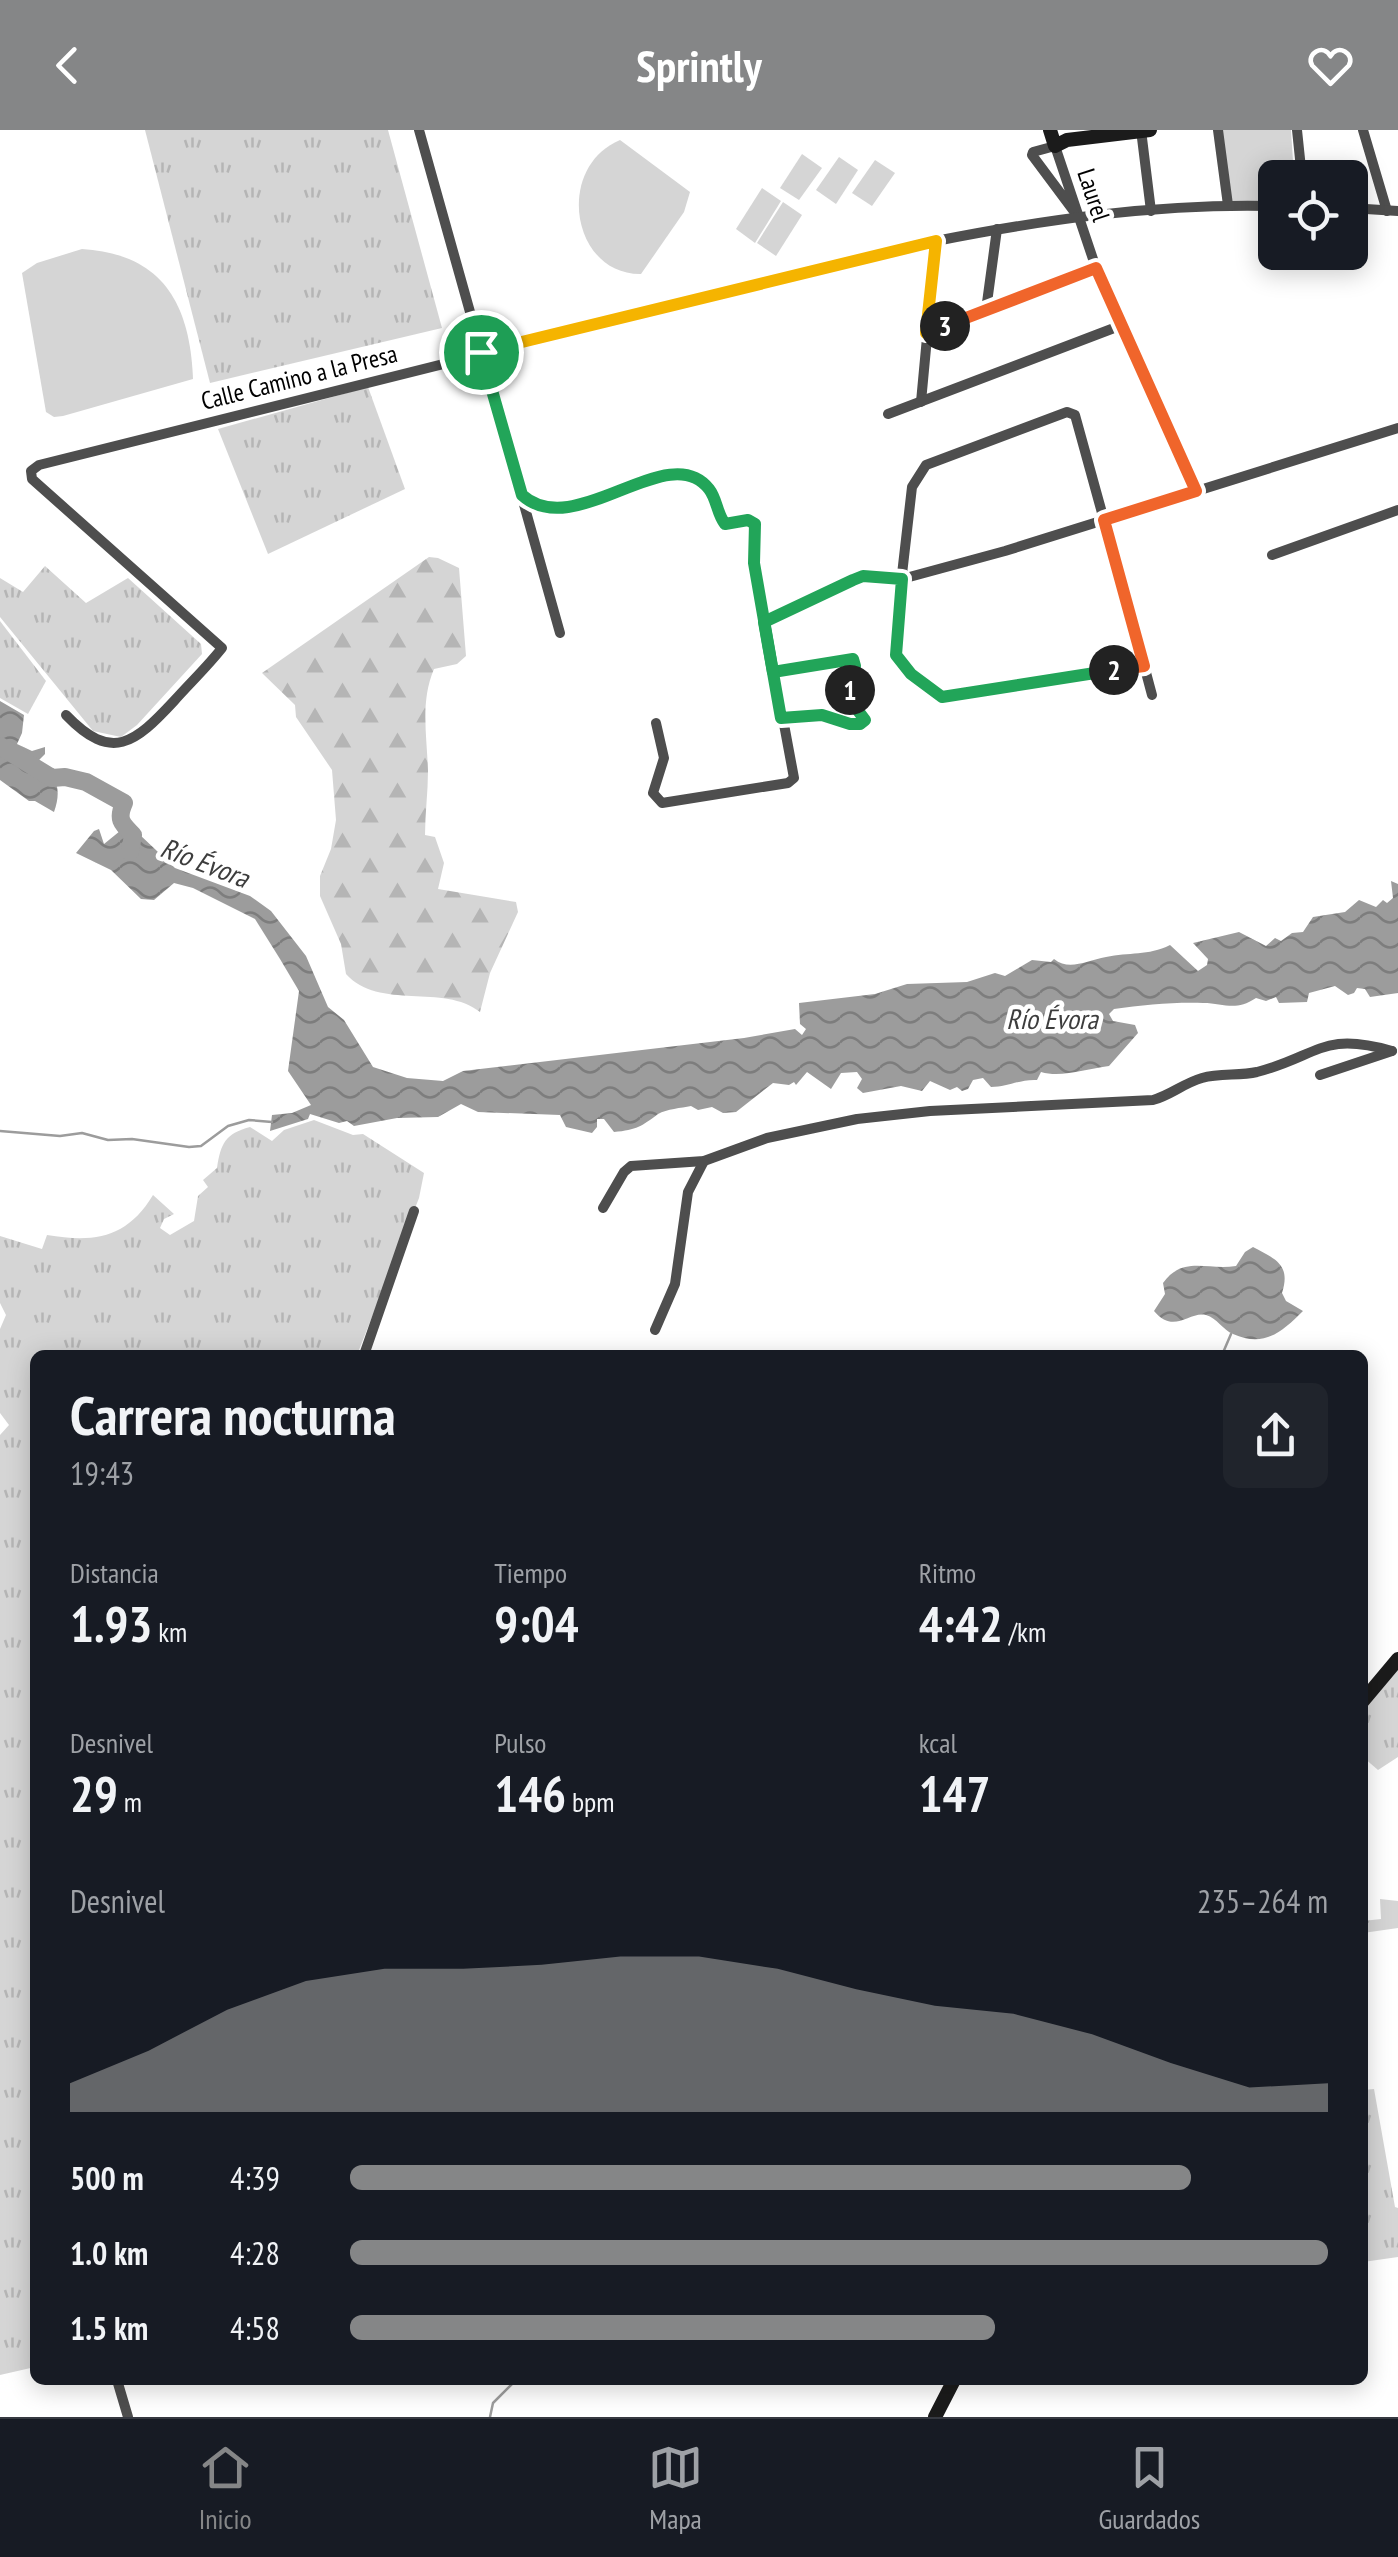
<!DOCTYPE html>
<html lang="es">
<head>
<meta charset="utf-8">
<style>
  :root { --surface:#171b24; --page:#20242c; --text:#f1f3f6; --muted:#9ea1a6; --line:#363941; --accent:#858687 }
  body { margin:0; font-family:"PT Sans Narrow",sans-serif; background:var(--page); color:var(--text); height:100vh; display:flex; flex-direction:column; font-size:38px; white-space:nowrap }
  * { box-sizing:border-box; margin:0 }
  p { font-size:32px; color:var(--muted) }
  .icon { flex:none; width:55px; height:55px; fill:none; stroke:currentColor; stroke-width:2; stroke-linecap:round; stroke-linejoin:round }
  .map { position:relative; flex:1; overflow:hidden }
  .sheet { position:absolute; left:30px; top:1220px; width:1338px; height:1035px; display:flex; flex-direction:column; background:var(--surface); border-radius:15px; box-shadow:0 5px 25px #0003 }
  .sheet>* { flex:none }
  .tools { position:absolute; left:1258px; top:30px; display:grid; gap:20px }
  .tools a { display:grid; place-items:center; width:110px; height:110px; border-radius:15px; background:var(--surface); box-shadow:0 5px 25px #0003; font-size:50px }
  .pin { position:absolute; display:grid; place-items:center; width:85px; height:85px; color:#fff; margin:-42px; border:5px solid #fff; border-radius:50%; box-shadow:0 2px 10px #0007 }
  .km { position:absolute; width:50px; height:50px; margin:-25px; border-radius:50%; background:#222; color:#fff; font-size:28px; line-height:50px; text-align:center }
  .round { display:grid; place-items:center; flex:none; width:105px; height:105px; border-radius:15px; background:var(--page) }
  .overview { display:flex; align-items:center; justify-content:space-between; height:170px; padding:0 40px }
  h1 { font-size:55px; font-weight:800; line-height:75px }
  .figures { display:grid; grid-template-columns:repeat(3,1fr); gap:15px; height:170px; padding:10px 40px }
  .figures div { display:grid; align-content:center }
  .figures b { font-size:50px; font-weight:800 }
  .figures small { font-size:28px; font-weight:400 }
  .figures p { font-size:28px }
  .chart { height:280px; padding:20px 40px }
  .chart p { display:flex; justify-content:space-between }
  .chart svg { width:100%; height:180px; margin-top:10px; fill:var(--accent); opacity:.7 }
  ul { padding:0 40px; list-style:none; font-size:32px }
  li { display:grid; grid-template-columns:160px 120px 1fr; align-items:center; height:75px }
  li i { height:25px; border-radius:12px; background:var(--accent) }
  header { display:flex; justify-content:space-between; align-items:center; height:130px; padding:0 40px; background:var(--accent); color:#fff; font-size:45px; font-weight:800 }
  .dock { display:flex; justify-content:space-around; align-items:center; height:140px; border-top:2px solid var(--line); background:var(--surface); font-size:28px; color:var(--muted) }
  .dock a { display:grid; justify-items:center; gap:5px }
  .dock .selected { color:var(--accent) }
  .map>svg:first-child { display:block }
</style>
</head>
<body>
<header><svg class="icon" aria-label="back" viewBox="0 0 24 24"><path d="M15 5l-7 7 7 7"/></svg>Sprintly<svg class="icon" aria-label="heart" viewBox="0 0 24 24"><path d="M12 20l-8-8c-3-5 5-10 8-4 3-6 11-1 8 4z"/></svg></header>
<div class="map">
<svg width="1398" height="2287" viewBox="0 0 1398 2287">
  <defs>
    <pattern id="grass-tufts" width="24" height="20" patternUnits="userSpaceOnUse" patternTransform="scale(2.5)"><rect width="24" height="20" fill="#d5d5d5"/><path d="M3 7l-1-3M5 7V3M7 7l1-3M15 17l-1-3M17 17v-4M19 17l1-3" fill="none" stroke="#b5b5b5"/></pattern>
    <pattern id="forest-firs" width="22" height="20" patternUnits="userSpaceOnUse" patternTransform="scale(2.5)"><rect width="22" height="20" fill="#d5d5d5"/><path d="M5 1l3.5 6h-7zM16 11l3.5 6h-7z" fill="#b5b5b5"/></pattern>
    <pattern id="water-waves" width="16" height="10" patternUnits="userSpaceOnUse" patternTransform="scale(2.5)"><rect width="16" height="10" fill="#9c9c9c"/><path d="M0 5q4-4 8 0t8 0" fill="none" stroke="#7d7d7d"/></pattern>
  </defs>
  <rect width="100%" height="100%" fill="#fff"/>
  <g fill="url(#grass-tufts)">
    <polygon points="145,0 388,0 442,198 210,253"/>
    <polygon points="368,257 405,359 268,424 218,299"/>
    <polygon points="45,436 86,473 128,448 201,514 202,524 137,595 121,607 93,601 0,487 0,448 23,462"/>
    <polygon points="0,491 46,551 28,584 0,568"/>
    <path d="M314,990L353,1005L363,1004L424,1043L419,1068L357,1225H35V2237L0,2245V1305L9,1295L0,1283V1199L6,1185L0,1173V1106L42,1119L47,1105C95,1113 127,1108 153,1065L174,1084L164,1089L160,1098L170,1105L194,1091L198,1066L208,1057L203,1050L217,1038C221,1013 225,1004 250,997L272,1011L284,1000Z"/>
    <polygon points="1398,1535 1398,1627 1378,1640 1363,1627 1363,1577"/>
    <polygon points="1380,1769 1398,1771 1398,1798 1363,1803 1363,1791 1381,1789"/>
    <polygon points="1374,1959 1395,2077 1398,2078 1398,2127 1363,2132 1363,1960"/>
  </g>
  <path fill="url(#forest-firs)" d="M429,427L438,428L459,438L466,526L457,534L434,539C420,572 427,606 428,641C428,662 425,684 425,705L435,707L444,733L438,759L516,772L518,782L490,843L480,882C444,853 379,881 346,844L341,814L320,766V746L331,719L336,690L332,640L296,587L295,575L262,543Z"/>
  <g fill="#d5d5d5">
    <polygon points="1214,0 1291,0 1294,47 1275,48 1275,77 1227,75"/>
    <path d="M620,10L690,62L684,82L641,144C572,145 554,38 620,10Z"/>
    <polygon points="802,24 822,38 799,70 780,58"/>
    <polygon points="839,27 858,40 836,74 816,60"/>
    <polygon points="875,30 895,43 872,76 852,63"/>
    <polygon points="762,58 781,71 755,113 736,99"/>
    <polygon points="783,72 802,85 776,126 757,113"/>
    <path d="M82,119C163,124 190,174 193,249L63,286L54,287L46,282L22,143L37,133Z"/>
  </g>
  <g fill="url(#water-waves)">
    <path d="M0,571L24,585L22,603L17,614L32,621L45,617V624L39,630C57,645 62,660 54,682L35,671H29L0,650Z"/>
    <path d="M99,699L104,714L120,701L139,704L175,738L250,766L271,781L306,826L328,877L344,890L373,937L407,948L443,951L463,941L744,908L795,899L802,905L806,899L800,894L799,873L875,864L907,854L967,852L995,843L1005,846L1032,830L1051,832L1054,829C1069,841 1086,831 1106,827C1129,822 1148,826 1170,815L1198,841L1207,835L1208,829L1193,813L1239,802L1266,816L1275,808L1281,811L1292,803L1303,802L1313,787L1345,782L1359,770L1376,777L1383,770L1387,773L1393,768L1391,751L1398,754V863L1370,867L1365,859L1357,858L1354,863L1348,865L1335,856L1309,863L1307,872L1279,873L1276,867L1266,871L1256,868C1235,882 1224,873 1203,873C1174,872 1143,875 1114,879L1109,884L1113,891L1135,895L1138,903L1109,936C1086,939 1061,948 1041,942L1037,950C1020,949 1008,957 991,957L983,948L973,950L968,959L962,961L957,957L950,960L930,951L922,961L901,956L863,963L857,958L862,949L857,942L841,943L831,959L807,942L796,955L794,952L789,955L773,953L736,982L723,983L712,977L698,980L691,976C681,978 667,979 658,984C642,996 637,1000 614,1002L604,989H597V997L592,1003L566,997L560,985L478,982L461,974L438,987L397,988L354,996L347,991L339,993L310,984L308,989L270,1001L272,985L292,983L311,975L288,941L299,861L280,829L255,789L193,758L174,753L154,770L141,769L111,740L76,723L94,701Z"/>
    <path d="M1253,1117C1276,1129 1291,1135 1282,1163L1286,1171L1303,1181C1282,1202 1264,1218 1233,1204C1223,1200 1217,1188 1206,1185C1189,1181 1174,1205 1154,1181L1165,1164L1163,1153C1183,1125 1208,1141 1236,1136L1245,1122Z"/>
  </g>
  <g fill="none" stroke-linecap="round" stroke-linejoin="round">
    <g stroke="#9c9c9c" stroke-width="2.5">
      <polyline points="0,1001 60,1006 82,1003 108,1010 132,1009 189,1017 201,1016 228,996 249,990 272,992"/>
      <polyline points="1222,1225 1231,1204"/>
      <polyline points="490,2287 493,2273 516,2250"/>
    </g>
    <path stroke="#9c9c9c" stroke-width="18" d="M0,616L52,648L65,647L86,652L124,673C117,689 121,693 133,705L130,722"/>
    <g stroke="#4e4e4e" stroke-width="10">
      <polyline points="419,0 560,503"/>
      <polyline points="1141,0 1151,81"/>
      <polyline points="1218,0 1228,75"/>
      <polyline points="1297,0 1302,48"/>
      <polyline points="1363,0 1387,81"/>
      <polyline points="1350,78 1398,81"/>
      <polyline points="1076,84 1032,25 1033,22 1055,16 1096,138 1196,361"/>
      <polyline points="986,180 997,99"/>
      <polyline points="926,203 1096,138"/>
      <polyline points="921,272 936,111"/>
      <polyline points="888,284 1122,195"/>
      <path d="M521,365C577,413 645,316 709,358L725,394L748,390L755,395L754,433L794,648L788,653L662,673L653,663L664,628L656,593"/>
      <polyline points="1272,425 1398,380"/>
      <polyline points="764,492 853,449 869,446 902,449 1005,421 1398,298"/>
      <path d="M1144,535L947,568C925,562 897,538 894,514L912,357L926,335L1067,282L1075,285L1144,535L1152,565"/>
      <polyline points="773,542 853,529 855,536 850,570 865,590 856,595 822,585 781,588"/>
      <path d="M66,585C112,633 135,613 174,571C190,553 207,537 222,518L32,349L31,341L39,335L936,111C1047,89 1161,73 1275,76"/>
      <polyline points="1320,945 1392,921"/>
      <path d="M603,1078L624,1042L631,1036L704,1031L767,1008L857,989L930,981L1153,970C1171,965 1184,953 1202,948C1220,943 1239,946 1257,942C1319,926 1321,901 1392,921"/>
      <polyline points="655,1200 675,1154 688,1062 704,1031"/>
      <polyline points="364,1225 414,1081"/>
      <polyline points="117,2250 128,2287"/>
    </g>
    <g stroke="#1b1b1b" stroke-width="14">
      <polyline points="1050,0 1055,16 1067,10 1150,0"/>
      <polyline points="1362,1572 1398,1529"/>
      <polyline points="935,2287 954,2250"/>
    </g>
  </g>
  <g fill="none" stroke-linecap="round" stroke-linejoin="round">
    <defs>
      <path id="split-1" d="M481,222L522,365C575,413 668,307 709,359C717,369 717,384 725,394L748,390L755,394L754,433L773,542L853,529L855,536L850,560"/>
      <polyline id="split-2" points="850,560 850,570 865,590 860,594 850,594 822,585 781,588 764,492 853,450 863,446 902,449 896,525 911,544 942,567 1114,540"/>
      <polyline id="split-3" points="945,196 1096,138 1196,361 1104,390 1144,536 1114,540"/>
      <polyline id="split-4" points="481,222 936,111 926,203 945,196"/>
    </defs>
    <use href="#split-1" stroke="#fff" stroke-width="20"/>
    <use href="#split-2" stroke="#fff" stroke-width="20"/>
    <use href="#split-3" stroke="#fff" stroke-width="20"/>
    <use href="#split-4" stroke="#fff" stroke-width="20"/>
    <use href="#split-1" stroke="#22a559" stroke-width="12"/>
    <use href="#split-2" stroke="#22a559" stroke-width="12"/>
    <use href="#split-3" stroke="#f0652b" stroke-width="12"/>
    <use href="#split-4" stroke="#f5b400" stroke-width="12"/>
  </g>
  <g text-anchor="middle" dominant-baseline="central" stroke-width="9" stroke-linejoin="round" paint-order="stroke">
    <g font-size="25" fill="#000" stroke="#fff">
      <text transform="translate(1094 65) rotate(72)">Laurel</text>
      <text transform="translate(299 247) rotate(-14)">Calle Camino a la Presa</text>
    </g>
    <g font-size="28" font-style="italic" fill="#3d3d3d" stroke="#fff">
      <text transform="translate(205 732) rotate(21)">Río Évora</text>
      <text x="1052" y="888">Río Évora</text>
    </g>
  </g>
</svg>
<div class="tools">
<a><svg class="icon" aria-label="locate" viewBox="0 0 24 24"><circle cx="12" cy="12" r="6"/><path d="M12 2v4M12 18v4M2 12h4M18 12h4"/></svg></a>
</div>
<div class="pin" style="left:481px;top:222px;background:#1e9e55"><svg class="icon" aria-label="arrive" viewBox="0 0 24 24"><path d="M6 21V4h12l-3 4 3 4H6"/></svg></div>
<b class="km" style="left:850px;top:560px">1</b>
<b class="km" style="left:1114px;top:540px">2</b>
<b class="km" style="left:945px;top:196px">3</b>
<section class="sheet">
<div class="overview"><div><h1>Carrera nocturna</h1><p>19:43</p></div><a class="round"><svg class="icon" aria-label="share" viewBox="0 0 24 24"><path d="M12 15V3M7 8l5-5 5 5M5 13v7h14v-7"/></svg></a></div>
<div class="figures">
<div><p>Distancia</p><b>1.93<small> km</small></b></div>
<div><p>Tiempo</p><b>9:04</b></div>
<div><p>Ritmo</p><b>4:42<small> /km</small></b></div>
</div>
<div class="figures">
<div><p>Desnivel</p><b>29<small> m</small></b></div>
<div><p>Pulso</p><b>146<small> bpm</small></b></div>
<div><p>kcal</p><b>147</b></div>
</div>
<div class="chart"><p><span>Desnivel</span>235–264 m</p>
<svg viewBox="0 0 160 44" preserveAspectRatio="none"><path d="M0 44V37L10 29L20 19L30 12L40 9L50 9L60 8L70 6L80 6L90 9L100 14L110 18L120 20L130 25L140 32L150 38L160 37V44z"/></svg>
</div>
<ul>
<li><b>500 m</b>4:39<i style="width:86%"></i></li>
<li><b>1.0 km</b>4:28<i style="width:100%"></i></li>
<li><b>1.5 km</b>4:58<i style="width:66%"></i></li>
</ul>
</section>
</div>
<nav class="dock">
<a class="selected"><svg class="icon" aria-label="home" viewBox="0 0 24 24"><path d="M3 11l9-7 9 7M6 9v11h12V9"/></svg>Inicio</a>
<a><svg class="icon" aria-label="map" viewBox="0 0 24 24"><path d="M3 6l6-2 6 2 6-2v14l-6 2-6-2-6 2zM9 4v14M15 6v14"/></svg>Mapa</a>
<a><svg class="icon" aria-label="saved" viewBox="0 0 24 24"><path d="M7 4h10v16l-5-4-5 4z"/></svg>Guardados</a>
</nav>
</body>
</html>
